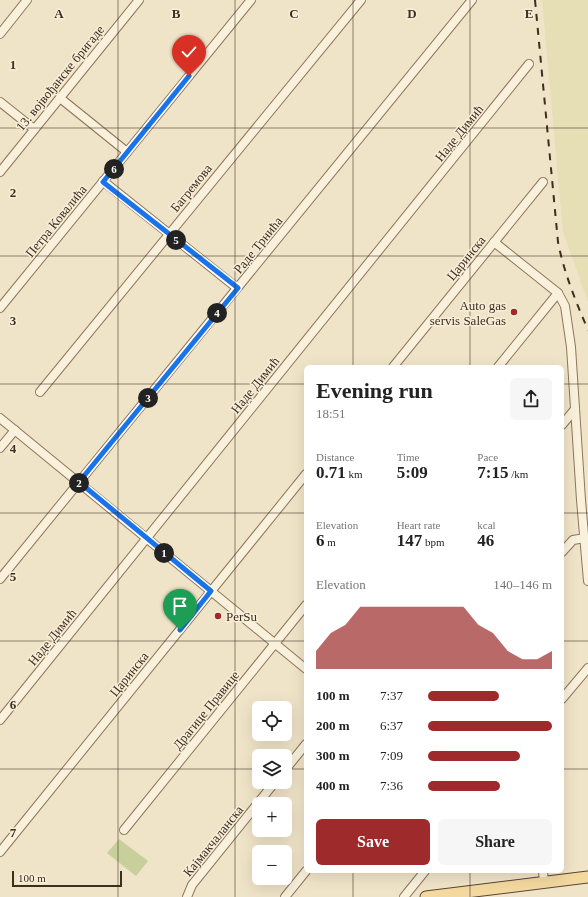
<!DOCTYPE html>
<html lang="en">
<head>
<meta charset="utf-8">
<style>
  :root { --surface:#fff; --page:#f6f6f6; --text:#222; --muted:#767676; --accent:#9e2a2b }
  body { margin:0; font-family:Georgia,serif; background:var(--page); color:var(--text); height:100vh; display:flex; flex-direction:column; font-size:15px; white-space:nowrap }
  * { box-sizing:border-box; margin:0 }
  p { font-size:13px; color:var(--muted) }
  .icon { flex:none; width:22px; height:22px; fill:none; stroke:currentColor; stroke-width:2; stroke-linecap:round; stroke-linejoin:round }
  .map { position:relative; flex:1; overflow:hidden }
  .sheet { position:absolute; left:304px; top:365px; width:260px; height:508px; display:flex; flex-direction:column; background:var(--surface); border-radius:6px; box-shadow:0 4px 16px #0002 }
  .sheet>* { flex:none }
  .buttons { position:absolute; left:252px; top:701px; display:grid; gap:8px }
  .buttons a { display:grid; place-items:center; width:40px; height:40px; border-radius:6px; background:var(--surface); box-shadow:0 4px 16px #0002; font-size:20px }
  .scale { position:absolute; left:12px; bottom:10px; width:110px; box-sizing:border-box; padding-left:4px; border:2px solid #3d2e20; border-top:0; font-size:11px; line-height:14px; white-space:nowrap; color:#3d2e20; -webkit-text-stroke:3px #f7eed8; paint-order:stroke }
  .pin { position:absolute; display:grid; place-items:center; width:34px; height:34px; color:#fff; margin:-41px -17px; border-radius:50% 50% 50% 0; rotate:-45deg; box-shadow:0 0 4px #0007 }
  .pin .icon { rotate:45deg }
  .km { position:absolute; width:20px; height:20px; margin:-10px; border-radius:50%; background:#222; color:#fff; font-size:11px; line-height:20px; text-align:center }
  .round { display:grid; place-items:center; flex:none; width:42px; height:42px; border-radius:6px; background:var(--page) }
  .head { display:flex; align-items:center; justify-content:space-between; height:68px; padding:0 12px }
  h1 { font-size:22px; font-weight:700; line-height:30px }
  .metrics { display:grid; grid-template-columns:repeat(3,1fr); gap:6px; height:68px; padding:4px 12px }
  .metrics div { display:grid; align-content:center }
  .metrics b { font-size:17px; font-weight:700 }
  .metrics small { font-size:11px; font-weight:400 }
  .metrics p { font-size:11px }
  .chart { height:112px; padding:8px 12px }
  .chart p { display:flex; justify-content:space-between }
  .chart svg { width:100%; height:72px; margin-top:4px; fill:var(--accent); opacity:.7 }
  .cta { display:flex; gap:8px; margin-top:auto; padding:8px 12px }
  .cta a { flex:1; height:46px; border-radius:6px; background:var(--accent); color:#fff; font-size:16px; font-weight:700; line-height:46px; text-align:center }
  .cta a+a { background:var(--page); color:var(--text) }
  ul { padding:0 12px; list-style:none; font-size:13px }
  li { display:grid; grid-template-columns:64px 48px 1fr; align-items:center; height:30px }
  li i { height:10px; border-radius:5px; background:var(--accent) }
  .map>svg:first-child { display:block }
</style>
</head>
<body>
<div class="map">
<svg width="588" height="897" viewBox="0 0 588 897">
  <rect width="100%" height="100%" fill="#f0e4c8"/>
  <polygon fill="#e6deb5" points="542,0 588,0 588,302 563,232"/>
  <polygon fill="#c9cf9b" points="119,839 148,861 136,876 107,853"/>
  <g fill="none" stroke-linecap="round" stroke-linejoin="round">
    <defs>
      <g id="minor">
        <polyline points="0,34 27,0"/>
        <polyline points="60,98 127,152"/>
        <polyline points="0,102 34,129"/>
        <polyline points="0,172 139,0"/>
        <polyline points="103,181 237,288"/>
        <polyline points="494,242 558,293 565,306 571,347 581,500 588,581"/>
        <polyline points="0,308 251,0"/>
        <polyline points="393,367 543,182"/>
        <polyline points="498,367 558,293"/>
        <polyline points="40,392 361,0"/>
        <polyline points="0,418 306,669"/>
        <polyline points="562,425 575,409"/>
        <polyline points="0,448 15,430"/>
        <polyline points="562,552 573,540 585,538"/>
        <polyline points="0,579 472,0"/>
        <polyline points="562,699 588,668"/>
        <polyline points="0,720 529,64"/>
        <polyline points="285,770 306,744"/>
        <polyline points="124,830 306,605"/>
        <polyline points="0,852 306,474"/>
        <polyline points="543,871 544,883"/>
        <polyline points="187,897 192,885 275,782"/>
        <polyline points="285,897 306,871"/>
        <polyline points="404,897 425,871"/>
      </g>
      <polyline id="major" points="426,897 588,877"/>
    </defs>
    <use href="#minor" stroke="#8d765c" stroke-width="10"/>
    <use href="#major" stroke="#5b4430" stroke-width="13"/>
    <use href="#minor" stroke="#faf1dc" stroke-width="8"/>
    <use href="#major" stroke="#f3d9a0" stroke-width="11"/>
    <path stroke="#3d2e20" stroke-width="2" stroke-dasharray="7 7" stroke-linecap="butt" d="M535,0L558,242C564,273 576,302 588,330"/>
  </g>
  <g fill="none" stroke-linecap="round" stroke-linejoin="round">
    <defs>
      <polyline id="route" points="180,630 211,591 79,482 238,288 103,182 189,76"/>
    </defs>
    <use href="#route" stroke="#fff" stroke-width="8"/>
    <use href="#route" stroke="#1a73e8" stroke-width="5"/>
  </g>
  <path fill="none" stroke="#3d2e20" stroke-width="1" stroke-opacity="0.55" d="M118,0V897M235,0V897M353,0V367M470,0V367M0,128H588M0,256H588M0,384H306M562,384H588M0,513H306M562,513H588M0,641H306M562,641H588M0,769H259M285,769H306M562,769H588M353,871V897M470,871V897"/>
  <g fill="#9e2a2b" stroke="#f7eed8" stroke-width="1.5">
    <circle cx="514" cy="312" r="4"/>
    <circle cx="218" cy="616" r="4"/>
  </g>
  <g text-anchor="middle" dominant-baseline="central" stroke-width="3" stroke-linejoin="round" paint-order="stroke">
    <g font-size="13" fill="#3d2e20" stroke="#f7eed8">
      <text transform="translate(60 78) rotate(-51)">13. војвођанске бригаде</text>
      <text transform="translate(459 133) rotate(-51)">Наде Димић</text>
      <text transform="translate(191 188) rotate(-51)">Багремова</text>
      <text transform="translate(56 221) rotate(-51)">Петра Ковалића</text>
      <text transform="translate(258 245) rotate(-51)">Раде Трнића</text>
      <text transform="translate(466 258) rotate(-51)">Царинска</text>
      <text transform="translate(255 385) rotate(-51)">Наде Димић</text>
      <text transform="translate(52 637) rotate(-51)">Наде Димић</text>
      <text transform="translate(129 674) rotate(-51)">Царинска</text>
      <text transform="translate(206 710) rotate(-51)">Драгице Правице</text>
      <text transform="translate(213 841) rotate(-51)">Кајмакчаланска</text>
    </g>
    <g font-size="13" fill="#3d2e20" stroke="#f7eed8" text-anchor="end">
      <text x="506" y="305">Auto gas<tspan x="506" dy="15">servis SaleGas</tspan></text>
      <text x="226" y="616" text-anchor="start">PerSu</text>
    </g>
  </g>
  <g font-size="13" text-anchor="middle" font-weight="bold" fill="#3d2e20" stroke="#f7eed8" stroke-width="3" stroke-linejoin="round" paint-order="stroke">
    <text x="59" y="18">A</text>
    <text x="176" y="18">B</text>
    <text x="294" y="18">C</text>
    <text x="412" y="18">D</text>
    <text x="529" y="18">E</text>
    <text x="13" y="69">1</text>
    <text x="13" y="197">2</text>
    <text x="13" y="325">3</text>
    <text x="13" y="453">4</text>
    <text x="13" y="581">5</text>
    <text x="13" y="709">6</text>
    <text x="13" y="837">7</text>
  </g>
</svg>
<div class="buttons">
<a><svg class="icon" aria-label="locate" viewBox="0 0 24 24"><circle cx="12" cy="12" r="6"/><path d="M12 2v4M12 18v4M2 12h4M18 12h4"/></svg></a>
<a><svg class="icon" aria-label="layers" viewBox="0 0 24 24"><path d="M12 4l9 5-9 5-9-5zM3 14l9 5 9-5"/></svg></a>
<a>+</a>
<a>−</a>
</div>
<div class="scale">100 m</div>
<div class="pin" style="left:180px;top:630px;background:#1e9e55"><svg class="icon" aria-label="arrive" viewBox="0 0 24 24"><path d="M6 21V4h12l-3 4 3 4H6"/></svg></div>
<div class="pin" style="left:189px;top:76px;background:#d93025"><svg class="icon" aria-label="check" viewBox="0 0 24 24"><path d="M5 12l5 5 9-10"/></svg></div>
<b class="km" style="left:164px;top:553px">1</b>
<b class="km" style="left:79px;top:483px">2</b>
<b class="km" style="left:148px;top:398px">3</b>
<b class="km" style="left:217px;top:313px">4</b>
<b class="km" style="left:176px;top:240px">5</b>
<b class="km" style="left:114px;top:169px">6</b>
<section class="sheet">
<div class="head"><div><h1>Evening run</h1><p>18:51</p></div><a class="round"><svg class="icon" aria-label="share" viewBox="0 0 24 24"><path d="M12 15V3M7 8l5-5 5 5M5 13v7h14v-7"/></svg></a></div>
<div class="metrics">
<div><p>Distance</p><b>0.71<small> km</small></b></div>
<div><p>Time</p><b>5:09</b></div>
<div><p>Pace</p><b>7:15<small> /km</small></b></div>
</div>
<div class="metrics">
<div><p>Elevation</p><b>6<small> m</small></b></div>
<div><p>Heart rate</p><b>147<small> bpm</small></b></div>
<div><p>kcal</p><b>46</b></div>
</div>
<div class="chart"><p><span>Elevation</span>140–146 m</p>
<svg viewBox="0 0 160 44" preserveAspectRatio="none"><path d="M0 44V33L10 22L20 17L30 6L40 6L50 6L60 6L70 6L80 6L90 6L100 6L110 17L120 22L130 33L140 38L150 38L160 33V44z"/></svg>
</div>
<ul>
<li><b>100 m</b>7:37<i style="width:57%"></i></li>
<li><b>200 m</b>6:37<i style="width:100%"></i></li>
<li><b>300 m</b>7:09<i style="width:74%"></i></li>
<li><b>400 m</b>7:36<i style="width:58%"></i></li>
</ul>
<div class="cta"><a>Save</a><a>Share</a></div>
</section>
</div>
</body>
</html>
